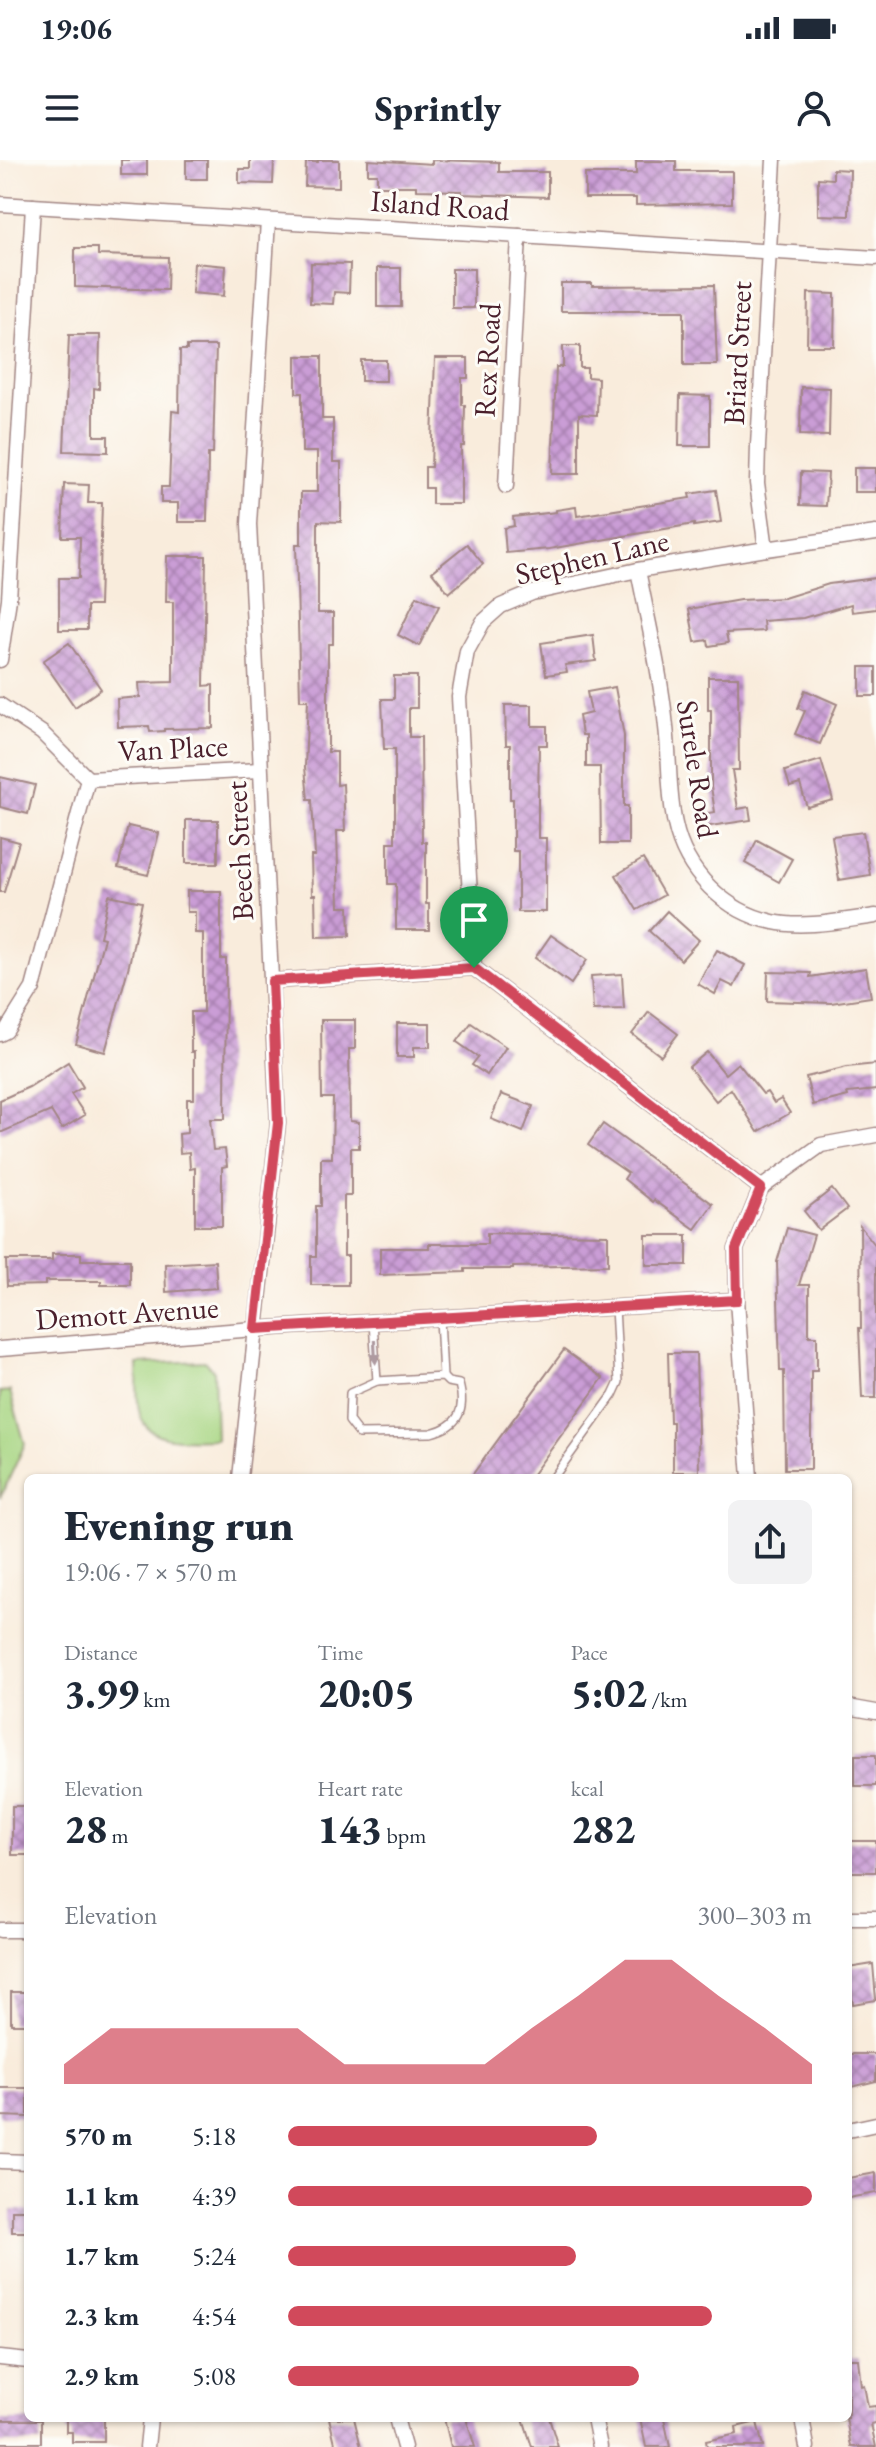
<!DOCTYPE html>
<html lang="en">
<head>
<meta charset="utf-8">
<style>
  :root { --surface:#fff; --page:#f2f2f3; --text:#1f2937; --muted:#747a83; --accent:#d1495b }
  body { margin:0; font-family:"EB Garamond",serif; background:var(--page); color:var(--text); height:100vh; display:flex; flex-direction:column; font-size:30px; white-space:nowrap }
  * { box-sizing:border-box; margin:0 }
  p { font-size:26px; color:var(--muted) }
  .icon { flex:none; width:44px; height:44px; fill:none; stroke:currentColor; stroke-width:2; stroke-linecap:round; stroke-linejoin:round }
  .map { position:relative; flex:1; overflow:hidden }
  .drawer { position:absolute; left:24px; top:1314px; width:828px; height:948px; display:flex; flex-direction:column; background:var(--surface); border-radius:12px; box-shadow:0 2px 6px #0004 }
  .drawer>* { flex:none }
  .pin { position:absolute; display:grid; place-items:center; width:68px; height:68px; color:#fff; margin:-82px -34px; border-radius:50% 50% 50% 0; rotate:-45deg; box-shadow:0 0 8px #0007 }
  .pin .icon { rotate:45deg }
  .round { display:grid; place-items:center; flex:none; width:84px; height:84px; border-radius:12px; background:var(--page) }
  .head { display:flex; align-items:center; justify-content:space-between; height:136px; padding:0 40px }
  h1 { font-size:44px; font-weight:800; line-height:60px }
  .metrics { display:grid; grid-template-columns:repeat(3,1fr); gap:12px; height:136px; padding:8px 40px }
  .metrics div { display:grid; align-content:center }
  .metrics b { font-size:40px; font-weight:800 }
  .metrics small { font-size:22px; font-weight:400 }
  .metrics p { font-size:22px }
  .chart { height:224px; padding:16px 40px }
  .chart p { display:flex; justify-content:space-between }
  .chart svg { width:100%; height:144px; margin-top:8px; fill:var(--accent); opacity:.7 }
  ul { padding:0 40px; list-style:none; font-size:26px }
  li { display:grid; grid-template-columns:128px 96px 1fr; align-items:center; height:60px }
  li i { height:20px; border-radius:10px; background:var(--accent) }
  .status { display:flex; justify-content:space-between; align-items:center; height:56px; padding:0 40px; background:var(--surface); direction:ltr }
  .status svg { height:22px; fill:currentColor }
  header { display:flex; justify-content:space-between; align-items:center; height:104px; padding:0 40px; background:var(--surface); font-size:36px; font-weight:800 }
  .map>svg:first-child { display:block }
</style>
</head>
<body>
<div class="status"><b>19:06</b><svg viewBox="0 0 49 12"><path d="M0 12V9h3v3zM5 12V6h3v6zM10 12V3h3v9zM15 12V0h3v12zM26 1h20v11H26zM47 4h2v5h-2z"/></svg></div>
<header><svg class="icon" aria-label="menu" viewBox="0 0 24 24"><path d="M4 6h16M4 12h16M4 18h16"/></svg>Sprintly<svg class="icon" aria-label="person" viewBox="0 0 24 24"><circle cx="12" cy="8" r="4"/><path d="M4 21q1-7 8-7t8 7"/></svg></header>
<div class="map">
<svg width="876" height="2287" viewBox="0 0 876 2287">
  <defs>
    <pattern id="building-cross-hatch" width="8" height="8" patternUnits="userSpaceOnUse" patternTransform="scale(2)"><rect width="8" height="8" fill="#ca9dd6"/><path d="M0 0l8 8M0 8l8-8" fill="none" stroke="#a67fae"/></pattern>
  </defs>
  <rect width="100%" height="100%" fill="#fdfcf7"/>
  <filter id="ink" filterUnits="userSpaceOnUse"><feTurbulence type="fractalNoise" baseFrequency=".0125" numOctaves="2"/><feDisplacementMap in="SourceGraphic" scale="16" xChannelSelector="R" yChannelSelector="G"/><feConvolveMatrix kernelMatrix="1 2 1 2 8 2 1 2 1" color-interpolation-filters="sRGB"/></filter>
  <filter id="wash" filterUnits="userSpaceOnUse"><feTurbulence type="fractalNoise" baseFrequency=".006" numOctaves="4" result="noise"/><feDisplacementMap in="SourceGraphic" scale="32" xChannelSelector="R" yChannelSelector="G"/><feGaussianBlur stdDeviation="1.8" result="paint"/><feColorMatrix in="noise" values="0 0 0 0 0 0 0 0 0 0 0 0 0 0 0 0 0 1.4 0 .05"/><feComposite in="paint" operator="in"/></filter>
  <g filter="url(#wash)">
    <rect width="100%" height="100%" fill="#f9ecdc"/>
    <g fill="#a7d582" stroke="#787a56" stroke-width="2">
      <path d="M205,1201L214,1211L216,1279C189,1279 145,1286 139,1250C136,1235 138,1219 137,1204Z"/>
      <polygon points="10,1231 25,1284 0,1338 0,1232"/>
    </g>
    <g id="blocks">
      <g fill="url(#building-cross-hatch)">
        <rect x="121" y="0" width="26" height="15"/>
        <rect x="186" y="0" width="21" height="19"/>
        <polygon points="250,0 274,0 273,24 239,23 239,9 250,9"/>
        <polygon points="318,0 339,0 339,27 305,26 306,2 318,2"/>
        <polygon points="368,0 432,4 432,0 499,2 499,12 548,12 548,37 462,34 462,31 416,30 416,26 377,26 377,14 368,14"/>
        <polygon points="636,1 676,1 676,11 732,11 732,43 636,45 636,38 585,38 585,14 636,14"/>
        <polygon points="833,9 850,10 849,56 818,55 818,18 833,19"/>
        <polygon points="75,88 98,88 98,95 168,97 167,130 75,127"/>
        <polygon points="194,103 226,106 224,136 192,133"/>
        <polygon points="311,103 350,104 349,133 334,132 333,144 310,143"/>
        <rect x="377" y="108" width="24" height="39"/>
        <rect x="452" y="109" width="22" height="39"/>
        <polygon points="561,123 592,123 592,126 714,125 717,205 684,205 684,151 561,151"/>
        <polygon points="808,133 835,134 834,186 807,186"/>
        <polygon points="69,175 100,175 99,229 94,228 94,276 108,276 108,292 64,291"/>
        <polygon points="187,186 216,186 213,294 208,294 207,362 178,362 178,343 161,343 161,327 169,327 172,251 179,252 180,190 187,190"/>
        <polygon points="563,186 580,186 580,208 587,208 587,217 598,218 597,255 579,254 579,314 552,314 556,207 563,207"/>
        <polygon points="296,196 322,196 322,259 333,259 333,302 341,302 341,362 318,361 318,453 333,453 333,484 328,484 328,592 337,592 337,625 343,624 345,671 337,671 339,747 349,747 350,776 316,777 315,735 312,735 311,696 315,696 312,640 308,640 305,607 308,540 300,540 296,384 301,384 301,332 317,332 317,292 302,292 302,233 296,233"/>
        <polygon points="435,198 468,198 468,218 462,218 462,245 465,245 464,286 461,286 461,344 432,344 432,328 425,328 425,307 431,307"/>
        <rect x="361" y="200" width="25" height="21"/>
        <polygon points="801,227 830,228 829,276 800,275"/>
        <polygon points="680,235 710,236 710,286 679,286"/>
        <rect x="854" y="308" width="22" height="24"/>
        <polygon points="801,312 828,313 826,346 800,345"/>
        <polygon points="64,324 89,325 88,343 102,343 99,446 87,446 87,470 59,470 59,418 79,418 80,377 62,377"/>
        <polygon points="716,330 721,362 694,366 694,364 549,389 506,393 504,368 514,366 513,357 556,352 556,350 576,347 577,356 690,338 689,334"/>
        <polygon points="467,384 483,404 449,433 432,412"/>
        <polygon points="167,396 206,396 204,526 213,525 213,568 164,569 164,571 150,572 149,566 118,567 117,539 140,537 139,523 173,522 173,442 166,442"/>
        <polygon points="876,418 876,449 852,452 851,444 803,458 763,461 764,471 726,473 728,483 709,486 708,480 695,482 689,449 740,440 784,438 829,424"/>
        <polygon points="417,436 439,446 419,486 398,475"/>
        <polygon points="593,475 596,501 565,505 567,512 546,515 541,483"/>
        <polygon points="69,483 101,529 75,547 43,501"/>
        <rect x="860" y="507" width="16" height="29"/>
        <polygon points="394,516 417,516 417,548 409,548 409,577 421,577 422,682 426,682 426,744 429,744 429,770 396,770 396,724 388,724 388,682 395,682 395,589 384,589 382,539 394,539"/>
        <polygon points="708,517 738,517 739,610 732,610 738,649 749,647 751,660 703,667 701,654 715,652 711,627 711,550 708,550"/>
        <polygon points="615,527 624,576 624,646 628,646 628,684 601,684 600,607 586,607 586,575 582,575 579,556 591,553 587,532"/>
        <polygon points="805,530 837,544 820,584 795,574 805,551 798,548"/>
        <polygon points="505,545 532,545 532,566 547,566 547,585 539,585 538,639 538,678 546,678 546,752 518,752 518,691 513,691 513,639 510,639 510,585 506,585"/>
        <polygon points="821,600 833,640 807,647 800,624 790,627 785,611"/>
        <polygon points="0,617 35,625 28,654 0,647"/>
        <rect x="186" y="660" width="32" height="43"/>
        <polygon points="128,666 159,673 148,715 118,708"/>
        <polygon points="863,672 870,715 839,720 832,676"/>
        <polygon points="0,677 19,682 4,732 0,732"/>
        <polygon points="757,680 792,699 779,722 745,703"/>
        <polygon points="643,699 664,735 637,750 616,715"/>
        <polygon points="187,731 221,731 221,799 226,799 225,959 210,959 213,990 225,989 227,1006 222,1007 222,1066 195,1066 195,1008 190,1009 189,992 180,993 179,974 187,973 187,939 194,939 194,892 191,892 191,852 203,852 203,773 195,773 195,752 187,752"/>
        <polygon points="109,735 142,742 129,805 105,892 76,884 104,778 100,777"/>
        <polygon points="667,751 699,780 681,800 649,771"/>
        <polygon points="551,775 587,800 571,824 535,798"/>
        <polygon points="717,790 745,805 734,827 722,821 715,834 698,824"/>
        <polygon points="866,808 871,837 831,843 767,841 768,812 811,813 810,817"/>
        <polygon points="622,814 624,849 593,850 591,816"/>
        <polygon points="649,852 678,874 661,896 632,874"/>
        <polygon points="321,860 355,860 355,889 349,889 350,961 359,962 359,988 351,988 351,1036 344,1036 344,1096 348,1096 348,1125 311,1125 311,1096 316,1096 316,1046 321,1046 321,998 332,998 333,938 322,938"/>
        <polygon points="397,863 430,863 430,887 414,887 414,897 397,897"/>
        <polygon points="471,863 506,887 487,915 472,905 478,897 457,882"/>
        <polygon points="707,892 725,914 738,903 763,934 767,932 774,943 781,939 790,953 758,972 731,929 716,941 689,907"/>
        <polygon points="68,902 83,927 71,934 85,955 62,969 51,951 0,973 0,940 29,927"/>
        <polygon points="876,904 876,930 847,933 848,936 813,945 806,917 847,907"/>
        <polygon points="501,934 533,946 523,972 491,959"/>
        <polygon points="603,964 713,1044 695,1069 654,1040 653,1042 624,1019 628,1013 588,985"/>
        <polygon points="832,1029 847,1049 819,1070 804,1051"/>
        <polygon points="860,1066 876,1086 876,1238 862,1238 859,1168 861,1168"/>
        <polygon points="787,1068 814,1075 799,1125 809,1125 809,1176 817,1176 817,1211 811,1211 811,1309 785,1309 784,1211 780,1211 777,1102"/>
        <polygon points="487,1073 608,1075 608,1105 513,1107 513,1109 465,1109 465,1112 380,1115 380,1088 429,1088 429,1084 487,1084"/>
        <rect x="646" y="1075" width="41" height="30"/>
        <polygon points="52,1094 81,1094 81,1100 130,1100 130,1125 101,1125 101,1121 45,1121 45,1125 7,1126 6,1100 52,1100"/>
        <polygon points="215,1101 217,1128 166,1132 165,1104"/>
        <polygon points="564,1190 603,1218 530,1318 470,1318"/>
        <polygon points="668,1193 696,1193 699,1312 673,1312 673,1262 670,1262"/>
        <rect x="855" y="1595" width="21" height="31"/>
        <rect x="12" y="1646" width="16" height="49"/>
        <rect x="848" y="1681" width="28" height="31"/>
        <polygon points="873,1804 876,1840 853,1844 848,1808"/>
        <rect x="11" y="1832" width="17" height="32"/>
        <polygon points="848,1894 876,1894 876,1921 848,1928"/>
        <polygon points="0,1928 28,1928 28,1957 0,1956"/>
        <polygon points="876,2013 876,2033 848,2038 848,2018"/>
        <rect x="12" y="2050" width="16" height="22"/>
        <polygon points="848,2199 858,2199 861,2226 864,2225 868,2247 876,2246 876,2263 871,2264 876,2287 851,2287 846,2258 848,2258"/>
        <polygon points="66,2258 104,2258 104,2282 72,2282 72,2272 66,2272"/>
        <polygon points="329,2258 354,2258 361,2287 336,2287"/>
        <polygon points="444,2258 466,2258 475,2287 451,2287"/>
        <polygon points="523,2258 549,2258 558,2287 532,2287"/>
        <polygon points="640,2258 664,2258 670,2287 646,2287"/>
        <rect x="0" y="2260" width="41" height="23"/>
        <polygon points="757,2262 763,2287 707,2287 706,2281 737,2274 736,2267"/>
      </g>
    </g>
  </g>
  <g filter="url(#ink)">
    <use href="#blocks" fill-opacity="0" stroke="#a28684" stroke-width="2"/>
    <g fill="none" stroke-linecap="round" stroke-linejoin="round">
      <defs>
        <g id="service">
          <polyline points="440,1158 443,1217"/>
          <polyline points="373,1162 377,1221"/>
          <path d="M443,1217L448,1222L459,1224C466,1250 459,1266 431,1273L359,1274L349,1261L350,1233L377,1221Z"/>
          <polyline points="553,1318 613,1235 619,1222 615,1147"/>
        </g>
        <g id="minor">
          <polyline points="0,44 876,98"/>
          <polyline points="506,326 519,76"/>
          <polyline points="766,389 757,323 758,286 774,0"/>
          <path d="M638,410C648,462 661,515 666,567C670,599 668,633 675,664C685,712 725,752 773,762C805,769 844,760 876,756"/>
          <polyline points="0,500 9,439 33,46"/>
          <polyline points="0,545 42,573 88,619"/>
          <polyline points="88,619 260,610"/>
          <polyline points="474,808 459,537 467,491 483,462 501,446 532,433 638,410 766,389 876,373"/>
          <polyline points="272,821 474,808 761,1028"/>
          <polyline points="0,874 6,871 33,828 88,619"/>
          <polyline points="761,1028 821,985 876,975"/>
          <polyline points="0,1189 255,1169 737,1140"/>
          <polyline points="240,1318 278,963 249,364 268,61"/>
          <polyline points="750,1318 737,1140 736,1089 761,1028"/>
          <polyline points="848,1547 876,1552"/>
          <polyline points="848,1758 876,1758"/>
          <polyline points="0,1770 28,1770"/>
          <polyline points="848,1970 876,1964"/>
          <polyline points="0,2001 28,2002"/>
          <polyline points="0,2198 28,2201"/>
          <polyline points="396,2258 404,2287"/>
          <polyline points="594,2258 600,2287"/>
          <polyline points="802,2258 807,2287"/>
          <polyline points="147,2287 150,2258"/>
        </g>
      </defs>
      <use href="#service" stroke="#a28684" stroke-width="10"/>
      <use href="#minor" stroke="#a28684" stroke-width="17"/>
      <use href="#service" stroke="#fff" stroke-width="7"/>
      <use href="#minor" stroke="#fff" stroke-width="14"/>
    </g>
    <defs><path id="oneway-solid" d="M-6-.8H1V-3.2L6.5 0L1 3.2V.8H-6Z" transform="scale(2)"/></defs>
    <use fill="#ae9aa0" href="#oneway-solid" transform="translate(375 1192) rotate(87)"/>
  </g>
  <g fill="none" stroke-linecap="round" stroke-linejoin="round" filter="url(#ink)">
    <defs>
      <polygon id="route" points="474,808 761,1028 736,1089 737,1140 255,1169 278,963 272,821"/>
    </defs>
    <use href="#route" stroke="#fff" stroke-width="16"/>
    <use href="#route" stroke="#d1495b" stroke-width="10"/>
  </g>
  <g text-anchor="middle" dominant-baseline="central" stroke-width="6" stroke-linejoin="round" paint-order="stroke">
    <g font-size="30" fill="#4a1f2b" stroke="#fdfcf7">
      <text transform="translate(440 45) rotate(4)">Island Road</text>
      <text transform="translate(737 193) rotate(-87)">Briard Street</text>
      <text transform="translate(487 200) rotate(-87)">Rex Road</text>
      <text transform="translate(592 397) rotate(-13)">Stephen Lane</text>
      <text transform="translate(173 588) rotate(-3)">Van Place</text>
      <text transform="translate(698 609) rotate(81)">Surele Road</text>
      <text transform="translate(239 691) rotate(-93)">Beech Street</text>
      <text transform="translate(127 1153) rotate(-4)">Demott Avenue</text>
    </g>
  </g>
</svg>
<div class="pin" style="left:474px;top:808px;background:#1e9e55"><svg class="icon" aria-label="arrive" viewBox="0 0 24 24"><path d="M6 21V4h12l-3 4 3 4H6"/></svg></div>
<section class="drawer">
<div class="head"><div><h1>Evening run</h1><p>19:06 · 7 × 570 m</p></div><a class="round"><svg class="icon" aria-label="share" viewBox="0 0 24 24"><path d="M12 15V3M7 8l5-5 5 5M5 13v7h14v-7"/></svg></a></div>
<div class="metrics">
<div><p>Distance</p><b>3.99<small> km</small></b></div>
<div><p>Time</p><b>20:05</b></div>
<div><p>Pace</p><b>5:02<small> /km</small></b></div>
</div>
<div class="metrics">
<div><p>Elevation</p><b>28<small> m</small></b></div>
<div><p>Heart rate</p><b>143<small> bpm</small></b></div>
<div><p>kcal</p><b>282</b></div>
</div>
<div class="chart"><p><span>Elevation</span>300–303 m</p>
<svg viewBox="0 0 160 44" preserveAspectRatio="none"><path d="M0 44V38L10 27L20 27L30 27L40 27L50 27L60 38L70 38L80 38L90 38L100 27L110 17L120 6L130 6L140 17L150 27L160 38V44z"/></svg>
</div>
<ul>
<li><b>570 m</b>5:18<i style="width:59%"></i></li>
<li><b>1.1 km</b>4:39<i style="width:100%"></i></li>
<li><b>1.7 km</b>5:24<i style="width:55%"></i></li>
<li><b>2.3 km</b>4:54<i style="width:81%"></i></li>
<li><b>2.9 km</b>5:08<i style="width:67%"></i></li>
</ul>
</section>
</div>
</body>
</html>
